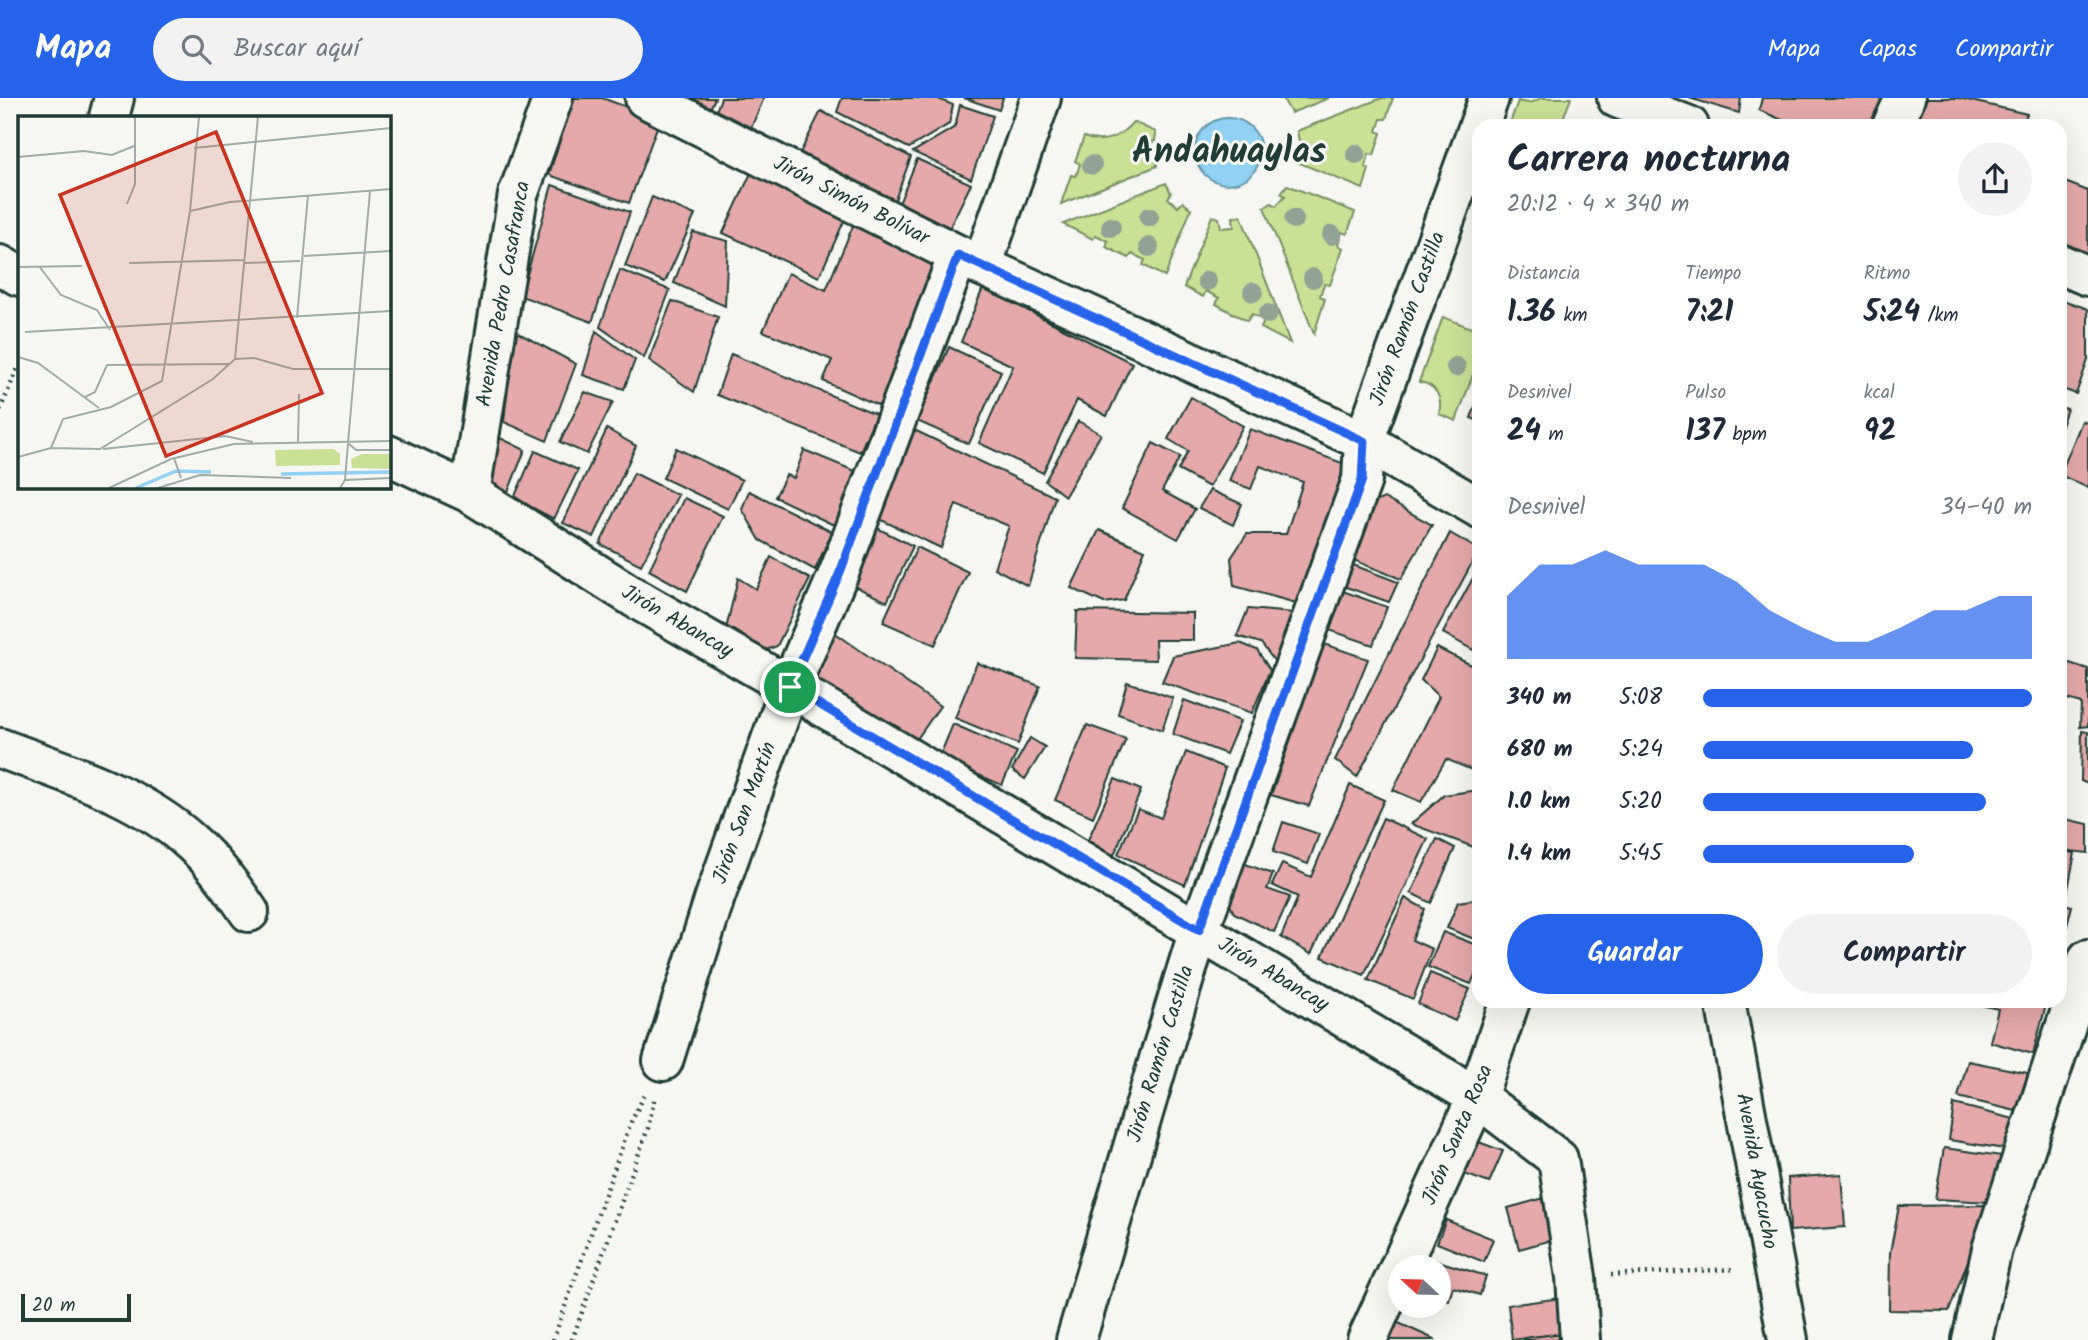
<!DOCTYPE html>
<html lang="es">
<head>
<meta charset="utf-8">
<style>
  :root { --surface:#fff; --page:#f2f2f3; --text:#1f2937; --muted:#747a83; --accent:#2563eb }
  body { margin:0; font-family:Kalam,sans-serif; background:var(--page); color:var(--text); height:100vh; display:flex; flex-direction:column; font-size:26px; white-space:nowrap }
  * { box-sizing:border-box; margin:0 }
  p { font-size:23px; color:var(--muted) }
  .icon { flex:none; width:38px; height:38px; fill:none; stroke:currentColor; stroke-width:2; stroke-linecap:round; stroke-linejoin:round }
  .map { position:relative; flex:1; overflow:hidden }
  .details { position:absolute; left:1472px; top:21px; width:595px; height:889px; display:flex; flex-direction:column; background:var(--surface); border-radius:21px; box-shadow:0 7px 28px #0002 }
  .details>* { flex:none }
  .needle { width:46px; rotate:292deg }
  .fabs { position:absolute; left:1388px; top:1157px; display:grid; gap:14px }
  .fabs a { display:grid; place-items:center; width:63px; height:63px; border-radius:50%; background:var(--surface); box-shadow:0 7px 28px #0002; font-size:35px }
  .scale { position:absolute; left:21px; bottom:18px; width:110px; box-sizing:border-box; padding-left:7px; border:4px solid #1f3d34; border-top:0; font-size:19px; line-height:24px; white-space:nowrap; color:#1f3d34; -webkit-text-stroke:5px #f6f6f2; paint-order:stroke }
  .pin { position:absolute; display:grid; place-items:center; width:60px; height:60px; color:#fff; margin:-30px; border:4px solid #fff; border-radius:50%; box-shadow:0 2px 7px #0007 }
  .round { display:grid; place-items:center; flex:none; width:74px; height:74px; border-radius:37px; background:var(--page) }
  .summary { display:flex; align-items:center; justify-content:space-between; height:119px; padding:0 35px }
  h1 { font-size:38px; font-weight:600; line-height:52px }
  .figures { display:grid; grid-template-columns:repeat(3,1fr); gap:10px; height:119px; padding:7px 35px }
  .figures div { display:grid; align-content:center }
  .figures b { font-size:30px; font-weight:600 }
  .figures small { font-size:19px; font-weight:400 }
  .figures p { font-size:19px }
  .chart { height:196px; padding:14px 35px }
  .chart p { display:flex; justify-content:space-between }
  .chart svg { width:100%; height:126px; margin-top:7px; fill:var(--accent); opacity:.7 }
  .action { display:flex; gap:14px; margin-top:auto; padding:14px 35px }
  .action a { flex:1; height:80px; border-radius:42px; background:var(--accent); color:#fff; font-size:28px; font-weight:600; line-height:80px; text-align:center }
  .action a+a { background:var(--page); color:var(--text) }
  ul { padding:0 35px; list-style:none; font-size:23px }
  li { display:grid; grid-template-columns:112px 84px 1fr; align-items:center; height:52px }
  li i { height:18px; border-radius:9px; background:var(--accent) }
  header { display:flex; align-items:center; gap:42px; box-sizing:border-box; height:98px; padding:0 35px; background:var(--accent); color:#fff }
  header strong { font-size:33px }
  nav { display:flex; gap:38px; margin-inline-start:auto; font-size:24px }
  .search { width:490px; height:63px; background:var(--page); display:flex; align-items:center; gap:18px; box-sizing:border-box; padding:0 24px; border-radius:38px; color:var(--muted); font-size:26px }
  .map>svg:first-child { display:block }
</style>
</head>
<body>
<header>
<strong>Mapa</strong>
<div class="search"><svg class="icon" aria-label="search" viewBox="0 0 24 24"><circle cx="10" cy="10" r="6"/><path d="M15 15l6 6"/></svg>Buscar aquí</div>
<nav><a>Mapa</a><a>Capas</a><a>Compartir</a></nav>
</header>
<div class="map">
<svg width="2088" height="1242" viewBox="0 0 2088 1242">
  <rect width="100%" height="100%" fill="#f6f6f2"/>
  <filter id="ink" filterUnits="userSpaceOnUse"><feTurbulence type="fractalNoise" baseFrequency=".0143" numOctaves="2"/><feDisplacementMap in="SourceGraphic" scale="14" xChannelSelector="R" yChannelSelector="G"/><feConvolveMatrix kernelMatrix="1 2 1 2 8 2 1 2 1" color-interpolation-filters="sRGB"/></filter>
  <g filter="url(#ink)">
    <g fill="#cae095" stroke="#748e64" stroke-width="2">
      <polygon points="1285,0 1329,0 1291,15 1283,1"/>
      <polygon points="1382,0 1393,0 1386,21 1381,21 1377,33 1381,35 1374,57 1369,56 1365,69 1369,71 1363,91 1297,64 1299,58 1302,58 1304,44 1299,43 1297,33"/>
      <path d="M1541,0H1571L1560,28H1509L1518,3C1527,6 1533,5 1541,0Z"/>
      <path d="M1133,24L1156,34L1155,43L1149,45L1150,59H1156L1157,68L1061,106L1071,77L1076,78L1080,66L1075,63L1084,39C1103,47 1120,39 1133,24Z"/>
      <polygon points="1166,85 1171,95 1168,100 1178,109 1183,104 1191,111 1165,179 1143,167 1145,162 1132,156 1129,160 1106,149 1108,143 1096,137 1093,141 1063,126"/>
      <polygon points="1287,87 1355,114 1347,136 1342,134 1338,147 1343,150 1330,187 1324,186 1320,198 1325,201 1314,236 1264,109 1272,105 1276,108 1285,98 1281,95"/>
      <polygon points="1212,118 1219,120 1221,130 1234,129 1233,119 1241,118 1290,245 1261,230 1264,223 1252,216 1247,223 1216,206 1219,200 1206,193 1203,199 1184,189"/>
      <path d="M1443,219L1479,233V260L1456,323L1439,316C1443,300 1436,286 1419,284Z"/>
    </g>
    <circle fill="#92d1f3" stroke="#6496a7" stroke-width="2" cx="1228" cy="53" r="33"/>
    <g fill="#e4a9a8" stroke="#1f3d34" stroke-width="2">
      <polygon points="573,0 602,0 660,21 629,105 549,77"/>
      <polygon points="685,0 715,0 710,11"/>
      <polygon points="721,0 764,0 748,37 713,21"/>
      <polygon points="842,0 936,0 953,7 949,26 909,50 837,14"/>
      <polygon points="964,0 1003,0 999,12"/>
      <polygon points="1689,0 1741,0 1739,15"/>
      <polygon points="1762,0 1883,0 1871,28 1796,28 1759,12"/>
      <polygon points="1927,0 1959,0 2027,16 2022,28 1915,28"/>
      <polygon points="960,7 993,18 971,81 913,54 955,29"/>
      <polygon points="821,13 911,59 890,115 794,67"/>
      <polygon points="1580,23 1595,28 1578,28"/>
      <polygon points="917,61 971,86 944,141 894,118"/>
      <polygon points="751,75 845,121 819,179 723,135"/>
      <polygon points="2065,84 2088,93 2088,166 2060,154 2060,96"/>
      <polygon points="552,87 630,114 592,224 521,198"/>
      <polygon points="652,99 695,117 665,184 625,168"/>
      <polygon points="855,123 938,164 884,310 823,283 832,262 763,233 788,175 826,192"/>
      <polygon points="693,134 728,143 725,208 674,185"/>
      <polygon points="620,172 670,192 644,260 600,229"/>
      <polygon points="983,190 1132,265 1107,318 1077,302 1043,375 979,345 1013,268 961,244"/>
      <polygon points="2060,201 2088,211 2088,262 2076,296 2060,290"/>
      <polygon points="672,203 718,219 694,294 649,262"/>
      <polygon points="513,232 576,266 547,343 504,324"/>
      <polygon points="596,233 635,262 624,291 583,277"/>
      <polygon points="949,249 1001,273 969,346 917,323"/>
      <polygon points="731,256 876,316 860,354 717,297"/>
      <polygon points="585,294 613,304 587,356 560,344"/>
      <polygon points="1191,299 1243,328 1209,389 1178,372 1188,353 1168,341"/>
      <polygon points="1479,299 1479,323 1471,320"/>
      <polygon points="2060,309 2067,311 2060,331"/>
      <polygon points="1078,323 1101,336 1065,398 1045,383"/>
      <polygon points="2082,323 2088,325 2088,390 2060,377"/>
      <polygon points="607,331 636,348 594,439 563,425"/>
      <polygon points="912,331 1055,399 1028,488 994,470 1009,428 956,406 941,450 877,420"/>
      <polygon points="1250,331 1345,366 1300,506 1234,488 1231,460 1247,436 1286,436 1303,384 1260,368 1251,391 1229,383"/>
      <polygon points="496,338 525,352 508,394 483,379"/>
      <polygon points="1153,345 1180,359 1162,393 1195,411 1178,441 1122,410"/>
      <polygon points="676,350 742,382 728,411 663,380"/>
      <polygon points="804,352 855,373 836,428 775,399 786,377 794,380"/>
      <polygon points="535,353 578,372 554,421 514,400"/>
      <polygon points="634,375 678,397 641,467 600,446"/>
      <polygon points="1210,392 1242,406 1233,427 1199,410"/>
      <polygon points="749,393 832,434 815,472 760,442 742,411"/>
      <polygon points="684,400 723,418 687,493 649,472"/>
      <polygon points="1384,400 1432,427 1401,481 1351,461 1369,407"/>
      <polygon points="871,427 913,448 887,504 846,484"/>
      <polygon points="1099,432 1145,452 1124,502 1104,505 1071,490"/>
      <polygon points="1450,435 1479,452 1357,679 1335,662"/>
      <polygon points="917,449 968,474 935,547 883,524"/>
      <polygon points="771,459 810,481 777,548 758,555 726,531 738,480 756,491"/>
      <polygon points="1348,465 1398,484 1389,504 1340,487"/>
      <polygon points="1479,469 1479,542 1473,552 1443,535"/>
      <polygon points="1340,492 1387,509 1373,547 1326,531"/>
      <polygon points="1248,511 1294,515 1275,564 1261,545 1237,538"/>
      <polygon points="1077,513 1193,515 1193,542 1155,542 1156,562 1075,560"/>
      <polygon points="831,532 940,608 910,651 804,576"/>
      <polygon points="1240,545 1257,552 1270,572 1252,615 1162,584 1173,558"/>
      <polygon points="1324,546 1368,561 1309,708 1271,697"/>
      <polygon points="1437,550 1471,567 1479,555 1479,675 1446,661 1421,704 1393,692 1439,599 1421,582"/>
      <polygon points="2060,562 2088,571 2088,628 2080,629 2081,605 2060,599"/>
      <polygon points="977,565 1040,588 1018,646 955,620"/>
      <polygon points="1127,584 1173,600 1162,632 1118,616"/>
      <polygon points="1184,602 1240,623 1226,656 1173,636"/>
      <polygon points="953,626 1017,654 1002,687 939,660"/>
      <polygon points="1087,627 1126,641 1093,719 1055,702"/>
      <polygon points="2082,633 2088,634 2088,686 2081,683"/>
      <polygon points="1030,640 1045,649 1025,681 1012,672"/>
      <polygon points="1186,654 1225,670 1185,787 1118,756 1138,711 1161,720"/>
      <polygon points="1115,681 1141,692 1114,757 1087,744"/>
      <polygon points="1350,687 1384,702 1311,856 1281,839 1298,799 1272,787 1282,766 1311,779"/>
      <polygon points="1479,692 1479,751 1411,726 1444,697"/>
      <polygon points="1383,720 1428,741 1364,877 1322,859"/>
      <polygon points="2060,720 2088,726 2088,755 2060,752"/>
      <polygon points="1283,724 1319,736 1308,766 1273,754"/>
      <polygon points="1437,741 1455,750 1431,805 1411,795"/>
      <polygon points="2060,753 2075,755 2066,801 2060,800"/>
      <polygon points="1240,764 1273,776 1267,791 1290,799 1274,834 1234,815 1227,801"/>
      <polygon points="1405,800 1425,811 1412,842 1432,851 1413,901 1368,882"/>
      <polygon points="1478,801 1479,843 1447,830 1458,804"/>
      <polygon points="2060,805 2072,808 2060,855"/>
      <polygon points="1443,834 1479,848 1479,868 1471,886 1428,869"/>
      <polygon points="1430,875 1470,891 1455,923 1418,906"/>
      <polygon points="1964,903 2047,903 2033,956 1990,944 1998,911"/>
      <polygon points="1968,963 2028,975 2016,1013 1958,999"/>
      <polygon points="1954,1006 2014,1021 2005,1051 1949,1042"/>
      <polygon points="1476,1043 1503,1053 1489,1085 1462,1075"/>
      <polygon points="1944,1050 2002,1058 1990,1104 1935,1101"/>
      <polygon points="1841,1076 1845,1129 1790,1133 1788,1080"/>
      <polygon points="1548,1099 1559,1140 1519,1151 1508,1110"/>
      <polygon points="1989,1107 1949,1213 1889,1212 1890,1155 1899,1108"/>
      <polygon points="1446,1122 1493,1141 1484,1164 1437,1145"/>
      <polygon points="1425,1159 1486,1178 1480,1197 1453,1189 1449,1202 1438,1199 1438,1169 1422,1169"/>
      <polygon points="1568,1199 1573,1234 1512,1242 1508,1207"/>
      <polygon points="1394,1223 1436,1242 1385,1242"/>
      <polygon points="1573,1234 1573,1242 1524,1242 1524,1240"/>
    </g>
    <g fill="none" stroke-linecap="round" stroke-linejoin="round">
      <defs>
        <g id="minor">
          <polyline points="645,0 958,157 1364,343 1479,410"/>
          <polyline points="1617,0 1689,28"/>
          <polyline points="109,19 114,0"/>
          <polyline points="1892,28 1905,0"/>
          <polyline points="2060,166 2088,178"/>
          <polyline points="0,167 19,178"/>
          <polyline points="982,168 1041,0"/>
          <polyline points="388,357 470,395 635,500 790,589 1477,999 1558,1061 1576,1179 1580,1242"/>
          <polyline points="470,395 518,97 553,0"/>
          <path d="M0,650C66,675 138,696 191,744C214,764 232,789 249,814"/>
          <polyline points="1725,903 1788,1242"/>
          <polyline points="663,963 715,799 790,589 840,472 958,157"/>
          <polyline points="1400,1169 1477,999 1510,903"/>
          <polyline points="1076,1242 1160,958 1199,832 1362,382 1364,343 1489,0"/>
          <polyline points="1367,1242 1400,1169"/>
          <polyline points="1972,1242 1992,1151 2088,861"/>
        </g>
      </defs>
      <use href="#minor" stroke="#1f3d34" stroke-width="44"/>
      <g stroke="#1f3d34" stroke-width="4.5" stroke-dasharray="2 5" stroke-linecap="butt">
        <polyline points="0,312 19,267"/>
        <polyline points="1611,1177 1736,1171"/>
        <polyline points="553,1242 631,1024 646,994"/>
        <polyline points="572,1242 648,1030 655,998"/>
      </g>
      <use href="#minor" stroke="#f6f6f2" stroke-width="38"/>
    </g>
    <g fill="#92a294">
      <circle cx="1356" cy="56" r="10"/>
      <circle cx="1092" cy="67" r="10"/>
      <circle cx="1149" cy="119" r="10"/>
      <circle cx="1294" cy="121" r="10"/>
      <circle cx="1111" cy="129" r="10"/>
      <circle cx="1332" cy="137" r="10"/>
      <circle cx="1149" cy="149" r="10"/>
      <circle cx="1313" cy="180" r="10"/>
      <circle cx="1207" cy="183" r="10"/>
      <circle cx="1253" cy="194" r="10"/>
      <circle cx="1268" cy="216" r="10"/>
      <circle cx="1456" cy="269" r="10"/>
    </g>
  </g>
  <g fill="none" stroke-linecap="round" stroke-linejoin="round" filter="url(#ink)">
    <defs>
      <polygon id="route" points="958,157 1364,343 1362,382 1199,832 790,589 841,472"/>
    </defs>
    <use href="#route" stroke="#fff" stroke-width="14"/>
    <use href="#route" stroke="#2563eb" stroke-width="9"/>
  </g>
  <g text-anchor="middle" dominant-baseline="central" stroke-width="6" stroke-linejoin="round" paint-order="stroke">
    <g font-size="21" fill="#1f3d34" stroke="#f6f6f2">
      <text transform="translate(851 103) rotate(27)">Jirón Simón Bolívar</text>
      <text transform="translate(504 196) rotate(-80)">Avenida Pedro Casafranca</text>
      <text transform="translate(1408 221) rotate(-70)">Jirón Ramón Castilla</text>
      <text transform="translate(677 524) rotate(30)">Jirón Abancay</text>
      <text transform="translate(745 715) rotate(-70)">Jirón San Martín</text>
      <text transform="translate(1273 877) rotate(31)">Jirón Abancay</text>
      <text transform="translate(1161 956) rotate(-73)">Jirón Ramón Castilla</text>
      <text transform="translate(1458 1037) rotate(-67)">Jirón Santa Rosa</text>
      <text transform="translate(1756 1073) rotate(80)">Avenida Ayacucho</text>
    </g>
    <g font-size="35" font-weight="bold" fill="#1f3d34" stroke="#f6f6f2">
      <text x="1229" y="55">Andahuaylas</text>
    </g>
  </g>
  <g transform="translate(18 18)">
    <rect width="373" height="373" fill="#f6f6f2"/>
    <path d="M316,333L322,338V349L258,350L257,334ZM344,338H373V353L334,352L333,343Z" fill="#cae095"/>
    <path fill="none" stroke="#92d1f3" stroke-width="3.5" d="M263,358L373,356M118,372L158,355L193,356"/>
    <path fill="none" stroke="#a0aca6" stroke-width="2" d="M176,32L373,12M0,41L66,35L94,39L116,30M109,88L117,68V1M172,95L212,86L373,73M286,140L373,135M111,147L227,144M227,147L282,145M21,150L43,179L79,194L92,214M0,151L64,150M279,202L290,79M7,216L373,195M0,241L20,247L81,292M217,243L236,242L275,253H373M67,281L77,276L89,249L211,248M280,326L281,278M330,327L352,75M330,327L338,334H373M33,332L45,303L93,291L144,265L172,95L181,1M85,333L207,320L235,326M0,341L33,332L82,333L195,263L217,243L240,1M156,342L163,362M327,364L373,362M91,372L153,343L216,328L373,325M140,372L182,359L273,362M322,372L327,364L330,327"/>
    <path fill="#c8321e" fill-opacity="0.15" stroke="#c8321e" stroke-width="3.5" d="M198,16L304,277L148,340L42,79Z"/>
    <rect width="373" height="373" fill="none" stroke="#1f3d34" stroke-width="3.5"/>
  </g>
</svg>
<div class="fabs">
<a><svg class="needle" viewBox="-14 -14 28 28"><path d="M0-13l5 13h-10z" fill="#e53935"/><path d="M0 13l5-13h-10z" fill="#747a83"/></svg></a>
</div>
<div class="scale">20 m</div>
<div class="pin" style="left:790px;top:589px;background:#1e9e55"><svg class="icon" aria-label="arrive" viewBox="0 0 24 24"><path d="M6 21V4h12l-3 4 3 4H6"/></svg></div>
<section class="details">
<div class="summary"><div><h1>Carrera nocturna</h1><p>20:12 · 4 × 340 m</p></div><a class="round"><svg class="icon" aria-label="share" viewBox="0 0 24 24"><path d="M12 15V3M7 8l5-5 5 5M5 13v7h14v-7"/></svg></a></div>
<div class="figures">
<div><p>Distancia</p><b>1.36<small> km</small></b></div>
<div><p>Tiempo</p><b>7:21</b></div>
<div><p>Ritmo</p><b>5:24<small> /km</small></b></div>
</div>
<div class="figures">
<div><p>Desnivel</p><b>24<small> m</small></b></div>
<div><p>Pulso</p><b>137<small> bpm</small></b></div>
<div><p>kcal</p><b>92</b></div>
</div>
<div class="chart"><p><span>Desnivel</span>34–40 m</p>
<svg viewBox="0 0 160 44" preserveAspectRatio="none"><path d="M0 44V22L10 11L20 11L30 6L40 11L50 11L60 11L70 17L80 27L90 33L100 38L110 38L120 33L130 27L140 27L150 22L160 22V44z"/></svg>
</div>
<ul>
<li><b>340 m</b>5:08<i style="width:100%"></i></li>
<li><b>680 m</b>5:24<i style="width:82%"></i></li>
<li><b>1.0 km</b>5:20<i style="width:86%"></i></li>
<li><b>1.4 km</b>5:45<i style="width:64%"></i></li>
</ul>
<div class="action"><a>Guardar</a><a>Compartir</a></div>
</section>
</div>
</body>
</html>
